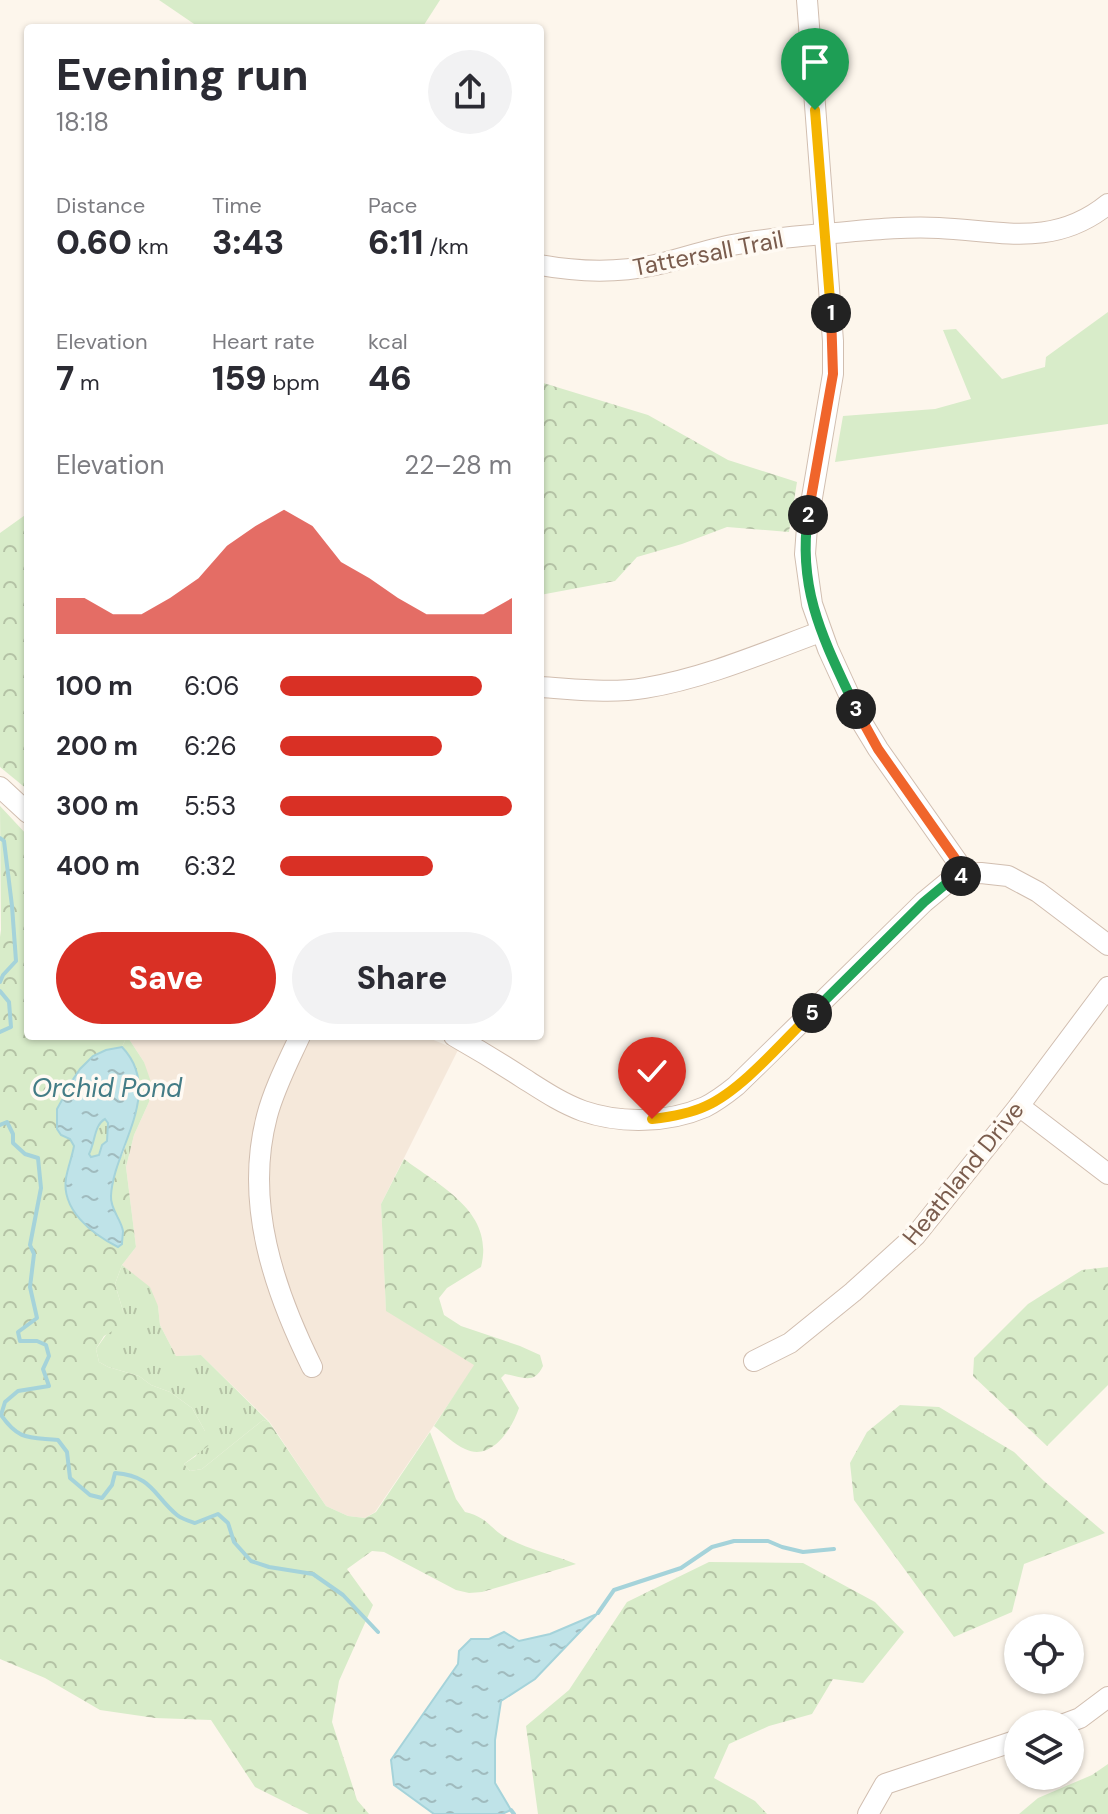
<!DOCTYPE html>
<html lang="en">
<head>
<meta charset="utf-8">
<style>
  :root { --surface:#fff; --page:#f2f2f3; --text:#2b2b33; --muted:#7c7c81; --accent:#d93025 }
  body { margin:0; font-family:"DM Sans",sans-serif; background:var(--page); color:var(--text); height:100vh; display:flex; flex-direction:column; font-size:30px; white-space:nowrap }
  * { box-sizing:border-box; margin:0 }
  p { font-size:26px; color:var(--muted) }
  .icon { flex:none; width:44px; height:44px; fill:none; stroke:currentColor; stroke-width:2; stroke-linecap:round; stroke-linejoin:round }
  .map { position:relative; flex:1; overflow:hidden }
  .side { position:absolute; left:24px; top:24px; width:520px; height:1016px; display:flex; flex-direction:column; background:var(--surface); border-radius:8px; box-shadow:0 2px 6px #0004 }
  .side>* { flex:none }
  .controls { position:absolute; left:1004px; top:1614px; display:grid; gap:16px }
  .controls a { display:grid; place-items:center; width:80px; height:80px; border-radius:50%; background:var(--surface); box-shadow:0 2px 6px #0004; font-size:40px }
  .pin { position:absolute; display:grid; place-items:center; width:68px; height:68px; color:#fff; margin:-82px -34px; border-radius:50% 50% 50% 0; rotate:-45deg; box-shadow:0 0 8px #0007 }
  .pin .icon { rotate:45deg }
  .km { position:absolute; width:40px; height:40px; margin:-20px; border-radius:50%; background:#222; color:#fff; font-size:22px; line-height:40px; text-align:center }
  .round { display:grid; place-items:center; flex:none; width:84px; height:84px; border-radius:42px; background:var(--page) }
  .head { display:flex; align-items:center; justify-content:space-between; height:136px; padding:0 32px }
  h1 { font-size:44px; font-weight:800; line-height:60px }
  .metrics { display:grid; grid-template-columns:repeat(3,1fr); gap:12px; height:136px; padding:8px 32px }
  .metrics div { display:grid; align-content:center }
  .metrics b { font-size:34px; font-weight:800 }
  .metrics small { font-size:22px; font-weight:400 }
  .metrics p { font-size:22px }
  .chart { height:224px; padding:16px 32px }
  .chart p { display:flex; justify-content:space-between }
  .chart svg { width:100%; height:144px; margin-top:8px; fill:var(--accent); opacity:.7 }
  .action { display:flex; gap:16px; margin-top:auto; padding:16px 32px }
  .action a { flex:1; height:92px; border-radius:48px; background:var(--accent); color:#fff; font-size:32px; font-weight:800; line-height:92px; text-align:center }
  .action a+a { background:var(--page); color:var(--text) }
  ul { padding:0 32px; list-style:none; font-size:26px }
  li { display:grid; grid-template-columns:128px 96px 1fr; align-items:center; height:60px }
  li i { height:20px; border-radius:10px; background:var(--accent) }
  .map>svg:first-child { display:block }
</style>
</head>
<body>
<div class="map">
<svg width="1108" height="1814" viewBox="0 0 1108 1814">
  <defs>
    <pattern id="grass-tufts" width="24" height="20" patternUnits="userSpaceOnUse" patternTransform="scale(2)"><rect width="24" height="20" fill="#d8ecc9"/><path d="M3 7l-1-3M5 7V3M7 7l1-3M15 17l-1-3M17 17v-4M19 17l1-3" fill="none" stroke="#b4c2a5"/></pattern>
    <pattern id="forest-crowns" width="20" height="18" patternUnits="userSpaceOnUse" patternTransform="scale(2)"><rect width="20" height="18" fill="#d8ecc9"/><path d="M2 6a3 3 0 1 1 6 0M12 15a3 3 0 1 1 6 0" fill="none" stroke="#b4c2a5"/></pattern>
    <pattern id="water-ripples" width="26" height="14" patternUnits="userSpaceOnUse" patternTransform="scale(2)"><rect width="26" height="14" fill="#bfe3e8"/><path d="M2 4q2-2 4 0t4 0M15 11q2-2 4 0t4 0" fill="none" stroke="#a0bbbe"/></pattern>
  </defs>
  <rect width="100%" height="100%" fill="#fdf6ec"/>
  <polygon fill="#f5e8da" points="127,1036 424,1036 458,1050 381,1204 386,1310 475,1365 375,1512 365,1518 348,1516 326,1506 269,1421 201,1355 176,1356 160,1325 158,1306 122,1265 136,1247 126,1167 134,1135 149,1102 144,1062"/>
  <g fill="url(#grass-tufts)">
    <polygon points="127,1036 144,1062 151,1082 149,1102 134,1135 126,1167 124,1151 138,1102 127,1053 122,1047"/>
    <path d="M105,1119L108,1123L107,1141L102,1145L99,1155L91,1157L89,1154C94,1143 94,1126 105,1119Z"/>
    <polygon points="122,1265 150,1287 158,1306 160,1325 176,1356 201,1355 269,1422 263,1420 202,1469 190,1471 184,1464 196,1456 205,1431 192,1408 170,1392 151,1385 139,1376 108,1367 99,1362 96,1349 123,1311 115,1284"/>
  </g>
  <g fill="url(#forest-crowns)">
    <polygon points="540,382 648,415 728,460 797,482 789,532 727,527 682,544 637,557 615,581 540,595"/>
    <polygon points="28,513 28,790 0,767 0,533"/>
    <path d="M0,806L28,836V1036H127L122,1047L106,1050L72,1081L68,1096L57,1109L61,1135L70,1139L74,1146C69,1177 60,1183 75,1214L123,1230C119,1221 112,1210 111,1200C109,1184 117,1165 124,1151L136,1247L122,1265L115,1284L123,1311L121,1326L104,1336L96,1349L99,1362L108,1367L139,1376L151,1385L170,1392L192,1408L205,1431L212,1436L208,1446L184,1464L190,1471L202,1469L263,1420L269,1422L326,1506L348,1516L365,1518L376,1512L430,1432L456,1499L465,1512C490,1518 490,1530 509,1539C530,1550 554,1555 576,1564L482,1592L469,1593L456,1590L384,1552L372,1551L347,1569L373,1605L339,1681L332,1722L357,1800L369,1814H309L255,1787L211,1720L155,1718L100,1710L45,1678L0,1659V937L1,930Z"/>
    <path d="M404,1159C441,1187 495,1212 481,1267L447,1288L439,1298L444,1315L461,1326L520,1346L540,1355L543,1366C534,1385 523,1377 505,1374L501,1378L519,1408C512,1429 491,1462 465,1449C454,1444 444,1434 434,1426L474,1365L386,1311L381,1204Z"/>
    <polygon points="1108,1267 1108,1385 1047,1446 973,1376 974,1358 1028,1304 1082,1270"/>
    <polygon points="900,1405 939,1407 1014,1452 1044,1481 1105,1533 1024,1564 1012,1612 954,1637 854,1500 850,1463 867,1432"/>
    <polygon points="709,1562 803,1563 875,1602 904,1632 863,1683 833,1679 812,1714 769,1726 729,1744 714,1778 755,1801 767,1814 538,1814 526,1726 569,1690 627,1602"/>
    <polygon points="1108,1764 1108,1814 1019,1814 1038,1798 1092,1775"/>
  </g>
  <g fill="#d8ecc9">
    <polygon points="159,0 440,0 422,28 200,28"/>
    <polygon points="1108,312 1108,424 835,462 843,416 935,409 971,399 943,330 956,329 1002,379 1045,367 1046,357"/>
  </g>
  <g fill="url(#water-ripples)" stroke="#a5d3da" stroke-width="2" fill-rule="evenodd">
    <path d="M122,1047C165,1092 113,1149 111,1196C110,1209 121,1219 123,1231C123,1235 122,1239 122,1244L118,1247C92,1234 61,1210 66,1178C68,1167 72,1157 74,1146L70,1139L61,1135L57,1129V1109L62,1100L68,1096L72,1081L80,1069L93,1056L106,1050ZM105,1119L108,1123L107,1141L102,1145L99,1155L91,1157L89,1154C95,1143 94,1125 105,1119Z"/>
    <polygon points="597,1614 535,1679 501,1701 495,1740 495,1783 511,1810 502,1814 434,1814 394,1785 391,1760 458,1664 459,1651 471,1639 489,1639 504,1632 519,1641 550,1634"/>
  </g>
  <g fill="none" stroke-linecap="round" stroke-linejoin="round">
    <g stroke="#a5d3da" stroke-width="4">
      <polyline points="0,838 4,841 12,906 16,961 3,975 0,982"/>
      <polyline points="0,991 9,1002 11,1027 0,1032"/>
      <path d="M0,1125L7,1122L13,1134V1143L25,1154L38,1158L41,1188L30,1245L34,1254L30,1287L37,1318L18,1332L20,1341H37L46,1345L49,1356L43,1369L49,1386L18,1391L5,1402L1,1415C19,1441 29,1437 58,1440L67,1452L70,1478L90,1495L102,1498L112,1485L115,1473C153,1476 153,1495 177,1515C182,1519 189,1521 195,1523L218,1514L228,1523L234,1542L251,1561L269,1567L313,1574L343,1595L378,1632"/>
      <polyline points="598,1613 614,1590 681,1568 712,1547 734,1541 768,1541 782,1547 803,1552 834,1549"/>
      <polyline points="511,1810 514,1814"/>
    </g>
    <defs>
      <g id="minor">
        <polyline points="807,0 833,341 833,374 807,527 805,554 812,604 828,649 861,721 878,749 966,874"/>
        <path d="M540,265C578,272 617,273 655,265C681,259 706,250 732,245C762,239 793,237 823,234C861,231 900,226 939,228C1001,231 1054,248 1108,204"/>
        <path d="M540,687C574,689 610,694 645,688C705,678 763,653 820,632"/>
        <polyline points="0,787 28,813"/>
        <path d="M300,1036C288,1062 274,1089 267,1116C244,1203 274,1290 312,1367"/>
        <path d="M454,1036C477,1049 500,1063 523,1078C542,1090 561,1103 583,1111C621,1124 668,1123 705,1107C717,1101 726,1094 736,1086L924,902L953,878L966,874L981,873L1008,876L1038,892L1108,945"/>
        <polyline points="1019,1106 1108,1174"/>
        <polyline points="754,1361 790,1343 853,1292 916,1235 1019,1106 1108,987"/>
        <polyline points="1064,1724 1080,1718 1108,1697"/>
        <polyline points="868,1814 885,1784 1018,1740"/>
      </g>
    </defs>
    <use href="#minor" stroke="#d1beb0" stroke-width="22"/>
    <use href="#minor" stroke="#fff" stroke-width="20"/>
  </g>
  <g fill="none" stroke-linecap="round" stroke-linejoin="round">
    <defs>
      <polyline id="split-1" points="815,110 831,313"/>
      <polyline id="split-2" points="808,515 833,374 831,313"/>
      <path id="split-3" d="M808,515C797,592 825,642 856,709"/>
      <polyline id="split-4" points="856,709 878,749 966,874 961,876"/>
      <polyline id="split-5" points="812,1013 924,902 953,878 961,876"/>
      <path id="split-6" d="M652,1119C670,1117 689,1114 706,1106C742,1090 783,1041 812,1013"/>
    </defs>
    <use href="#split-1" stroke="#fff" stroke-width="16"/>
    <use href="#split-2" stroke="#fff" stroke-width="16"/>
    <use href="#split-3" stroke="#fff" stroke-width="16"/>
    <use href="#split-4" stroke="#fff" stroke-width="16"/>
    <use href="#split-5" stroke="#fff" stroke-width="16"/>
    <use href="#split-6" stroke="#fff" stroke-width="16"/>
    <use href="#split-1" stroke="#f5b400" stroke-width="10"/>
    <use href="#split-2" stroke="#f0652b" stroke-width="10"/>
    <use href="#split-3" stroke="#22a559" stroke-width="10"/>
    <use href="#split-4" stroke="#f0652b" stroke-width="10"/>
    <use href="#split-5" stroke="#22a559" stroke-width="10"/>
    <use href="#split-6" stroke="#f5b400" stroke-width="10"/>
  </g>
  <g text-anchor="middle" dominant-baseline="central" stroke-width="7" stroke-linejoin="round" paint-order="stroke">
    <g font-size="24" fill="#7a5c4d" stroke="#fffaf3">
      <text transform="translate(708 253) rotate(-11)">Tattersall Trail</text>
      <text transform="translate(963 1173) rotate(-51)">Heathland Drive</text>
    </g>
    <g font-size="26" font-style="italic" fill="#437c86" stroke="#fffaf3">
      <text x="107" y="1088">Orchid Pond</text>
    </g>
  </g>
</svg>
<div class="controls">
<a><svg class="icon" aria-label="locate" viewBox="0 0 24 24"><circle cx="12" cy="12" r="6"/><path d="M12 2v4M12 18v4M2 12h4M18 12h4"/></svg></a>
<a><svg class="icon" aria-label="layers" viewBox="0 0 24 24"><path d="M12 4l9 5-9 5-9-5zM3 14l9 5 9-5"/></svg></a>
</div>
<div class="pin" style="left:815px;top:110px;background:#1e9e55"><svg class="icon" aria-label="arrive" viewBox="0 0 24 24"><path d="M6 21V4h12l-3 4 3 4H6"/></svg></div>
<div class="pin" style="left:652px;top:1119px;background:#d93025"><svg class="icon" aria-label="check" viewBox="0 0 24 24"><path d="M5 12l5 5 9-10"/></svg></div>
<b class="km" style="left:831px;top:313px">1</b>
<b class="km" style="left:808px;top:515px">2</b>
<b class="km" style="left:856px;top:709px">3</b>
<b class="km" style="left:961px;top:876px">4</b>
<b class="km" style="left:812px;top:1013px">5</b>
<section class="side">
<div class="head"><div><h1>Evening run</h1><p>18:18</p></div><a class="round"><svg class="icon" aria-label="share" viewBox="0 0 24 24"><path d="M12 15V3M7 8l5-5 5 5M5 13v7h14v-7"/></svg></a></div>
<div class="metrics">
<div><p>Distance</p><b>0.60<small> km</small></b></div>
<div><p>Time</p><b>3:43</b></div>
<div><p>Pace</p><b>6:11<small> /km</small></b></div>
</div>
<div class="metrics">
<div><p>Elevation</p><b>7<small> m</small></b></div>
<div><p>Heart rate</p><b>159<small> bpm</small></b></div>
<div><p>kcal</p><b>46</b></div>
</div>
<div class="chart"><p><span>Elevation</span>22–28 m</p>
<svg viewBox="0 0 160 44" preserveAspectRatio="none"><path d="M0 44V33L10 33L20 38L30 38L40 33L50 27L60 17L70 11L80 6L90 11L100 22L110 27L120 33L130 38L140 38L150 38L160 33V44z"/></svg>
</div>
<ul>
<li><b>100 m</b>6:06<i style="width:87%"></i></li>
<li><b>200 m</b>6:26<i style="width:70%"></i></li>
<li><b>300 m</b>5:53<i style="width:100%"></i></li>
<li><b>400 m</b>6:32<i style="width:66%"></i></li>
</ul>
<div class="action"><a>Save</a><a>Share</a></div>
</section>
</div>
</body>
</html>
